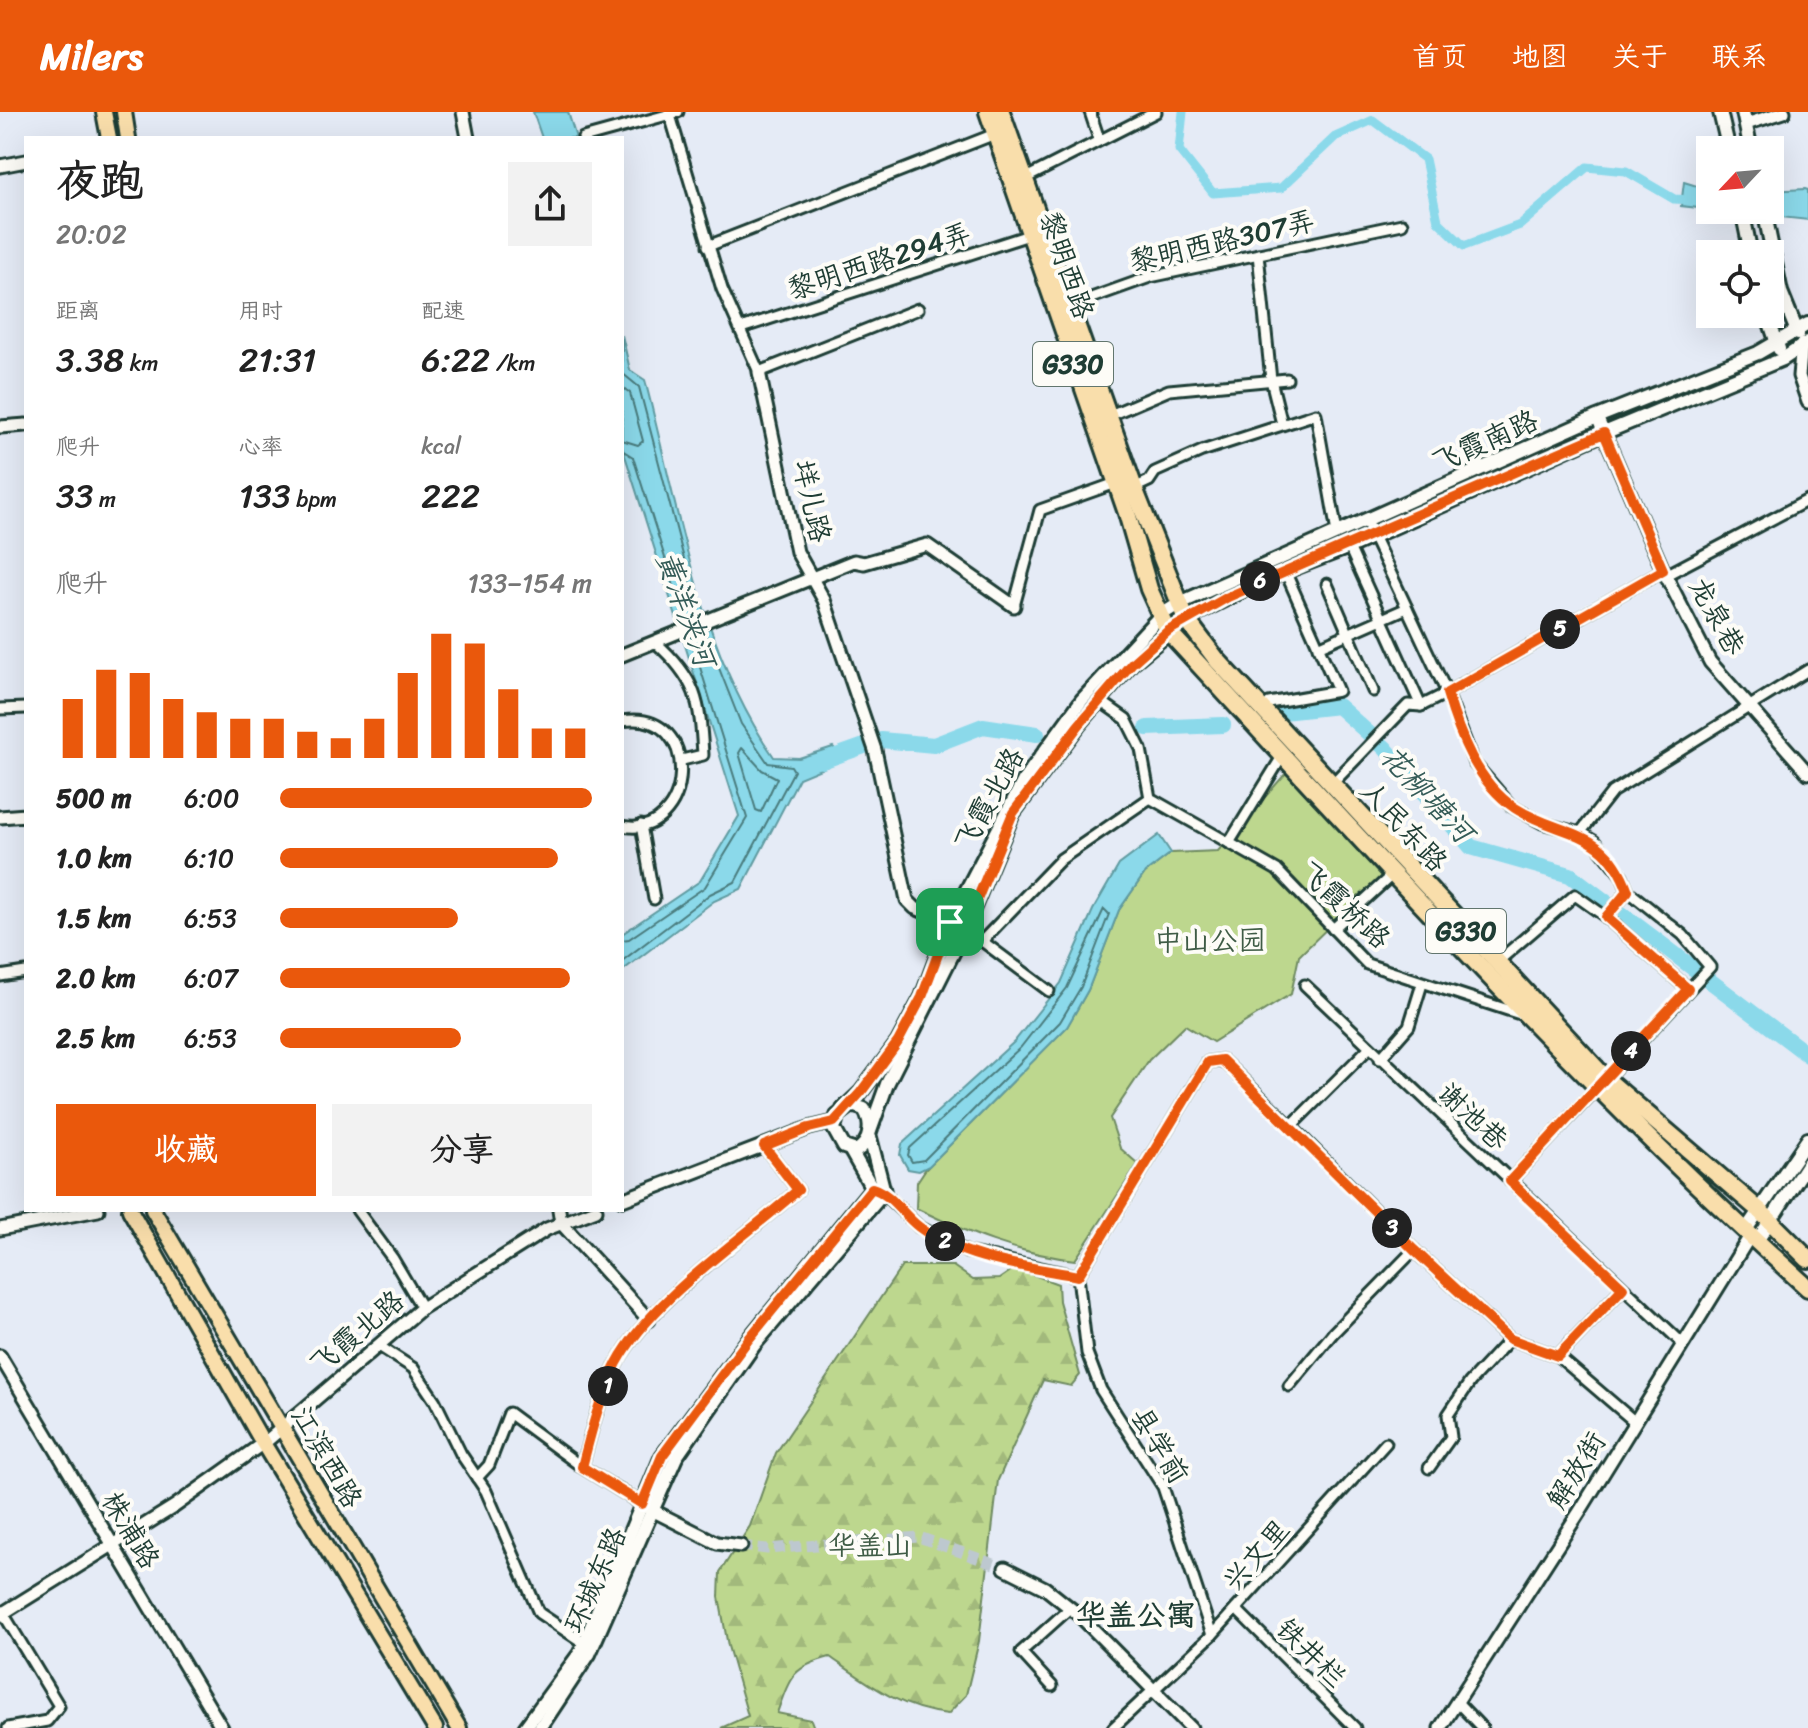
<!DOCTYPE html>
<html lang="zh">
<head>
<meta charset="utf-8">
<style>
  :root { --surface:#fff; --page:#f2f2f2; --text:#222; --muted:#767676; --accent:#ea580c }
  body { margin:0; font-family:Sriracha,"LXGW WenKai TC",sans-serif; background:var(--page); color:var(--text); height:100vh; display:flex; flex-direction:column; font-size:30px; white-space:nowrap }
  * { box-sizing:border-box; margin:0 }
  p { font-size:26px; color:var(--muted) }
  .icon { flex:none; width:44px; height:44px; fill:none; stroke:currentColor; stroke-width:2; stroke-linecap:round; stroke-linejoin:round }
  .map { position:relative; flex:1; overflow:hidden }
  .drawer { position:absolute; left:24px; top:24px; width:600px; height:1076px; display:flex; flex-direction:column; background:var(--surface); border-radius:0px; box-shadow:0 8px 32px #0002 }
  .drawer>* { flex:none }
  .needle { width:52px; rotate:244deg }
  .fabs { position:absolute; left:1696px; top:24px; display:grid; gap:16px }
  .fabs a { display:grid; place-items:center; width:88px; height:88px; border-radius:0px; background:var(--surface); box-shadow:0 8px 32px #0002; font-size:40px }
  .pin { position:absolute; display:grid; place-items:center; width:68px; height:68px; color:#fff; margin:-34px; border-radius:16px; box-shadow:0 4px 12px #0006 }
  .km { position:absolute; width:40px; height:40px; margin:-20px; border-radius:50%; background:#222; color:#fff; font-size:22px; line-height:40px; text-align:center }
  .round { display:grid; place-items:center; flex:none; width:84px; height:84px; border-radius:0px; background:var(--page) }
  .headline { display:flex; align-items:center; justify-content:space-between; height:136px; padding:0 32px }
  h1 { font-size:44px; font-weight:600; line-height:60px }
  .metrics { display:grid; grid-template-columns:repeat(3,1fr); gap:12px; height:136px; padding:8px 32px }
  .metrics div { display:grid; align-content:center }
  .metrics b { font-size:34px; font-weight:600 }
  .metrics small { font-size:22px; font-weight:400 }
  .metrics p { font-size:22px }
  .chart { height:224px; padding:16px 32px }
  .chart p { display:flex; justify-content:space-between }
  .chart svg { width:100%; height:144px; margin-top:8px; stroke:var(--accent); stroke-width:6 }
  .cta { display:flex; gap:16px; margin-top:auto; padding:16px 32px }
  .cta a { flex:1; height:92px; border-radius:0px; background:var(--accent); color:#fff; font-size:32px; font-weight:600; line-height:92px; text-align:center }
  .cta a+a { background:var(--page); color:var(--text) }
  ul { padding:0 32px; list-style:none; font-size:26px }
  li { display:grid; grid-template-columns:128px 96px 1fr; align-items:center; height:60px }
  li i { height:20px; border-radius:10px; background:var(--accent) }
  header { display:flex; align-items:center; gap:48px; box-sizing:border-box; height:112px; padding:0 40px; background:var(--accent); color:#fff }
  header strong { font-size:38px }
  nav { display:flex; gap:44px; margin-inline-start:auto; font-size:28px }
  .map>svg:first-child { display:block }
</style>
</head>
<body>
<header>
<strong>Milers</strong>
<nav><a>首页</a><a>地图</a><a>关于</a><a>联系</a></nav>
</header>
<div class="map">
<svg width="1808" height="1616" viewBox="0 0 1808 1616">
  <defs>
    <pattern id="forest-firs" width="22" height="20" patternUnits="userSpaceOnUse" patternTransform="scale(2)"><rect width="22" height="20" fill="#bdd78e"/><path d="M5 1l3.5 6h-7zM16 11l3.5 6h-7z" fill="#a2b97b"/></pattern>
  </defs>
  <rect width="100%" height="100%" fill="#e5ebf6"/>
  <filter id="ink" filterUnits="userSpaceOnUse"><feTurbulence type="fractalNoise" baseFrequency=".0125" numOctaves="2"/><feDisplacementMap in="SourceGraphic" scale="16" xChannelSelector="R" yChannelSelector="G"/><feConvolveMatrix kernelMatrix="1 2 1 2 8 2 1 2 1" color-interpolation-filters="sRGB"/></filter>
  <g filter="url(#ink)">
    <path fill="url(#forest-firs)" stroke="#6e8a61" stroke-width="2" d="M902,1154H953L973,1168L999,1167L1015,1156L1058,1172L1059,1189L1080,1263L1071,1274L1043,1268L998,1368L979,1529L966,1583L948,1602C900,1597 869,1572 830,1545C792,1555 790,1565 777,1601L811,1608L814,1616H721L748,1604L728,1534L719,1485L720,1460L750,1414L776,1341Z"/>
    <path fill="#bdd78e" stroke="#6e8a61" stroke-width="2" d="M1286,661L1381,764L1299,844L1291,882L1213,930L1185,913L1149,948L1110,1006L1120,1036L1138,1052L1075,1148C1016,1141 969,1122 916,1096L917,1070L925,1058L1067,915L1088,878L1119,798L1145,761L1171,741L1218,739Z"/>
    <g fill="#8bd9ea" stroke="#609ba1" stroke-width="2">
      <polygon points="533,0 568,0 576,26 542,26"/>
      <polygon points="1684,70 1710,78 1710,98 1770,98 1770,79 1805,77 1808,78 1808,108 1681,94"/>
      <path d="M622,223L630,258L645,268C677,391 700,540 774,645L799,646L833,635L845,647L799,666L741,777L714,789L622,859V822L700,769L739,704L622,334Z"/>
      <polygon points="1159,723 1171,741 1145,761 1119,798 1088,878 1067,915 929,1054 919,1059 908,1057 900,1043 902,1032 1014,930 1061,871 1093,798 1119,753"/>
    </g>
    <g fill="none" stroke-linecap="round" stroke-linejoin="round">
      <g stroke="#4a7b7d" stroke-width="2">
        <polyline points="622,261 639,275 699,504"/>
        <polyline points="622,275 630,281 643,329 638,333 622,328"/>
        <polyline points="622,338 633,345 685,509"/>
        <polygon points="742,636 762,658 777,666 761,700 756,698 739,641"/>
        <polygon points="1104,797 1109,802 1081,875 1060,910 924,1048 912,1050 908,1043 910,1036 1021,935 1067,876"/>
        <polyline points="622,828 629,827 705,775 747,706 690,523"/>
        <polyline points="622,849 710,782 735,770 794,659 791,654 768,651 741,612 704,518"/>
      </g>
      <polyline stroke="#8bd9ea" stroke-width="9" points="1183,0 1179,38 1213,81 1281,76 1335,25 1373,8 1425,47 1438,109 1464,134 1520,113 1587,55 1626,59 1674,87 1710,89"/>
      <g stroke="#8bd9ea" stroke-width="16">
        <polyline points="1283,600 1338,594 1385,636 1471,735 1570,763 1808,943"/>
        <polyline points="1147,616 1223,613"/>
        <polyline points="822,649 881,628 934,633 983,614 1037,622"/>
      </g>
      <polyline stroke="#bdc8cf" stroke-width="11" stroke-dasharray="11 5.5" stroke-linecap="butt" points="741,1434 767,1437 919,1425 1005,1456"/>
      <defs>
        <g id="minor">
          <polyline points="669,0 722,177 759,260 918,197"/>
          <polyline points="1090,0 1099,27"/>
          <polyline points="583,26 678,0"/>
          <polyline points="1024,67 1156,0"/>
          <polyline points="708,134 995,22"/>
          <polyline points="1258,142 1271,268 1282,312"/>
          <polyline points="1066,195 1150,165 1402,112"/>
          <polyline points="741,216 1029,123"/>
          <polyline points="1108,304 1169,278 1287,267"/>
          <polyline points="1134,376 1149,369 1155,360 1202,339 1316,302 1337,421"/>
          <polyline points="1366,409 1447,581 1474,651 1511,694 1542,711 1580,721 1594,729 1622,764 1628,779 1683,823 1710,855 1510,1069"/>
          <polyline points="1349,435 1421,594"/>
          <polyline points="1668,462 1808,388"/>
          <polyline points="1327,472 1373,579"/>
          <polyline points="1014,494 1040,398 1116,371"/>
          <path d="M655,530C697,567 700,589 703,643L682,648"/>
          <polyline points="1318,535 1407,496"/>
          <polyline points="1099,588 1126,607 1141,637 1150,686 1277,758 1367,852 1520,902"/>
          <polyline points="1269,591 1338,579 1285,459"/>
          <polyline points="0,597 26,596"/>
          <path d="M622,609C706,595 694,729 622,714"/>
          <polyline points="1331,673 1408,593 1421,594 1447,581 1663,458"/>
          <polyline points="641,713 654,787"/>
          <polyline points="1580,721 1612,680 1808,558"/>
          <polyline points="1229,731 1283,643"/>
          <polyline points="1628,779 1606,805 1688,877"/>
          <polyline points="950,810 982,829 1049,879"/>
          <polyline points="1333,817 1394,761"/>
          <polyline points="982,829 1061,747 1150,686"/>
          <polyline points="1496,851 1575,783 1606,805"/>
          <polyline points="0,864 26,860"/>
          <polyline points="1305,873 1683,1232"/>
          <polyline points="1380,947 1409,914 1422,872"/>
          <polyline points="1291,1014 1414,1138 1510,1227 1558,1244 1635,1310"/>
          <polyline points="881,1079 919,1115 967,1140 1078,1164"/>
          <polyline points="357,1098 393,1147 422,1196"/>
          <polyline points="1078,1164 1208,950 1222,948 1291,1014 1369,936"/>
          <polyline points="1078,1164 1087,1241 1101,1278 1163,1375 1212,1523"/>
          <polyline points="379,1234 413,1256 435,1289 461,1342 486,1379 539,1501 584,1531"/>
          <polyline points="1558,1244 1623,1176"/>
          <polyline points="1289,1274 1333,1221 1414,1138"/>
          <path d="M582,1355C591,1320 600,1283 617,1251C651,1188 743,1127 798,1078L764,1034"/>
          <polyline points="1429,1356 1451,1325 1448,1303 1470,1270 1510,1227"/>
          <polyline points="477,1366 489,1353 509,1301 582,1355 642,1392"/>
          <polyline points="1236,1497 1355,1616"/>
          <polyline points="3,1501 59,1594 47,1609 8,1616"/>
          <polyline points="1052,1574 1021,1540 1070,1496"/>
          <polyline points="1457,1590 1482,1616"/>
          <polyline points="1113,1616 1212,1523 1386,1331"/>
        </g>
        <g id="tertiary">
          <polyline points="463,0 468,26"/>
          <polyline points="1746,12 1784,0"/>
          <polyline points="0,54 26,49"/>
          <polyline points="1802,232 1799,264 1808,290"/>
          <polyline points="759,260 797,440 824,488 875,638 907,788 915,796 950,810"/>
          <polyline points="1597,305 1663,458 1710,550 1808,661"/>
          <polyline points="0,315 26,313"/>
          <polyline points="622,543 854,449 864,451 927,433 1014,494"/>
          <polyline points="0,705 26,703"/>
          <polyline points="622,1088 809,1016 834,1010"/>
          <polyline points="559,1098 561,1111 649,1208"/>
          <polyline points="0,1117 98,1098"/>
          <polyline points="0,1244 222,1616"/>
          <polyline points="646,1395 717,1431 741,1434"/>
          <polyline points="1005,1456 1045,1476 1079,1503 1191,1616"/>
          <polyline points="0,1503 175,1394 269,1327 422,1196 547,1117 596,1098"/>
          <polyline points="1440,1616 1580,1399 1750,1124"/>
        </g>
        <g id="secondary">
          <polyline points="1720,0 1729,38"/>
          <polyline points="1743,0 1751,38"/>
          <polyline points="1742,98 1751,142"/>
          <polyline points="1764,98 1781,180 1798,222"/>
          <polyline points="1767,202 1779,237"/>
          <path d="M852,993L864,997C873,1011 872,1030 856,1039L844,1035L834,1017L837,1004Z"/>
          <polyline points="843,997 861,980 898,930 922,885 950,810 1024,668 1082,588 1161,503 1180,491 1597,305 1758,241 1808,212"/>
          <polyline points="1745,1119 1808,1027"/>
          <polyline points="1757,1129 1808,1051"/>
          <polyline points="525,1616 580,1541 662,1344 748,1228 872,1076 851,1039"/>
          <polyline points="540,1616 589,1542 676,1345 754,1233 884,1080 869,1022 887,972 964,819 1013,701 1078,614 1132,551 1186,507 1268,466 1349,435 1604,321 1783,247 1808,230"/>
        </g>
        <g id="primary">
          <polyline points="104,0 109,26"/>
          <polyline points="124,0 128,26"/>
          <polyline points="130,1098 263,1331 435,1616"/>
          <polyline points="153,1098 459,1616"/>
        </g>
        <g id="trunk">
          <path d="M988,0L1127,401L1149,477L1168,519C1376,744 1580,971 1808,1176"/>
          <polyline points="1001,0 1134,376 1186,507 1217,548 1606,967 1759,1098 1808,1147"/>
        </g>
      </defs>
      <use href="#minor" stroke="#1f3d34" stroke-width="15"/>
      <use href="#tertiary" stroke="#1f3d34" stroke-width="17"/>
      <use href="#secondary" stroke="#1f3d34" stroke-width="18"/>
      <use href="#primary" stroke="#1f3d34" stroke-width="20"/>
      <use href="#trunk" stroke="#1f3d34" stroke-width="22"/>
      <use href="#minor" stroke="#fdfcf7" stroke-width="9"/>
      <use href="#tertiary" stroke="#fdfcf7" stroke-width="11"/>
      <use href="#secondary" stroke="#fdfcf7" stroke-width="12"/>
      <use href="#primary" stroke="#f9deab" stroke-width="14"/>
      <use href="#trunk" stroke="#f9deab" stroke-width="16"/>
    </g>
  </g>
  <g fill="none" stroke-linecap="round" stroke-linejoin="round" filter="url(#ink)">
    <defs>
      <path id="route" d="M1604,321L1663,458L1447,581C1459,622 1477,671 1515,696C1562,726 1605,714 1628,779L1606,805L1688,877L1510,1069L1623,1176L1558,1244L1510,1227L1414,1138L1222,948L1208,950L1078,1164C1025,1154 963,1148 919,1115C902,1102 893,1083 872,1076L748,1228L662,1344L642,1392L582,1355C591,1320 600,1283 617,1251C651,1187 743,1127 798,1078L764,1034L809,1016L834,1010L861,980L898,930L922,885L950,810L964,819L1013,701L1078,614L1132,551L1168,519L1228,485Z"/>
    </defs>
    <use href="#route" stroke="#fff" stroke-width="16"/>
    <use href="#route" stroke="#ea580c" stroke-width="10"/>
  </g>
  <g text-anchor="middle" dominant-baseline="central" stroke-width="8" stroke-linejoin="round" paint-order="stroke">
    <g fill="#fdfcf7" stroke="#62766e" stroke-width="2">
      <rect x="1033" y="230" width="80" height="44" rx="6"/>
      <rect x="1426" y="797" width="80" height="44" rx="6"/>
    </g>
    <g font-size="26" font-weight="bold" fill="#1f3d34">
      <text x="1073" y="252">G330</text>
      <text x="1466" y="819">G330</text>
    </g>
    <g font-size="28" fill="#1f3d34" stroke="#fdfcf7">
      <text transform="translate(1222 129) rotate(-13)">黎明西路307弄</text>
      <text transform="translate(879 149) rotate(-18)">黎明西路294弄</text>
      <text transform="translate(1067 153) rotate(71)">黎明西路</text>
      <text transform="translate(1485 329) rotate(-24)">飞霞南路</text>
      <text transform="translate(812 389) rotate(77)">垟儿路</text>
      <text transform="translate(1717 504) rotate(61)">龙泉巷</text>
      <text transform="translate(989 687) rotate(-61)">飞霞北路</text>
      <text transform="translate(1404 714) rotate(47)">人民东路</text>
      <text transform="translate(1345 793) rotate(43)">飞霞桥路</text>
      <text transform="translate(1473 1004) rotate(43)">谢池巷</text>
      <text transform="translate(357 1220) rotate(-40)">飞霞北路</text>
      <text transform="translate(1160 1333) rotate(59)">县学前</text>
      <text transform="translate(327 1345) rotate(60)">江滨西路</text>
      <text transform="translate(1576 1358) rotate(-58)">解放街</text>
      <text transform="translate(131 1418) rotate(59)">株浦路</text>
      <text transform="translate(1256 1443) rotate(-48)">兴文里</text>
      <text transform="translate(595 1468) rotate(-66)">环城东路</text>
      <text transform="translate(1311 1541) rotate(45)">铁井栏</text>
    </g>
    <g font-size="28" fill="#3f5c46" stroke="#fdfcf7">
      <text x="1210" y="828">中山公园</text>
      <text x="870" y="1433">华盖山</text>
    </g>
    <g font-size="30" font-style="italic" fill="#355c58" stroke="#fdfcf7">
      <text transform="translate(686 497) rotate(70)">黄洋浃河</text>
      <text transform="translate(1427 682) rotate(47)">花柳塘河</text>
    </g>
    <g font-size="30" font-weight="bold" fill="#1f3d34" stroke="#fdfcf7">
      <text x="1136" y="1503">华盖公寓</text>
    </g>
  </g>
</svg>
<div class="fabs">
<a><svg class="needle" viewBox="-14 -14 28 28"><path d="M0-13l5 13h-10z" fill="#e53935"/><path d="M0 13l5-13h-10z" fill="#767676"/></svg></a>
<a><svg class="icon" aria-label="locate" viewBox="0 0 24 24"><circle cx="12" cy="12" r="6"/><path d="M12 2v4M12 18v4M2 12h4M18 12h4"/></svg></a>
</div>
<div class="pin" style="left:950px;top:810px;background:#1e9e55"><svg class="icon" aria-label="arrive" viewBox="0 0 24 24"><path d="M6 21V4h12l-3 4 3 4H6"/></svg></div>
<b class="km" style="left:608px;top:1274px">1</b>
<b class="km" style="left:945px;top:1129px">2</b>
<b class="km" style="left:1392px;top:1116px">3</b>
<b class="km" style="left:1631px;top:939px">4</b>
<b class="km" style="left:1560px;top:517px">5</b>
<b class="km" style="left:1260px;top:469px">6</b>
<section class="drawer">
<div class="headline"><div><h1>夜跑</h1><p>20:02</p></div><a class="round"><svg class="icon" aria-label="share" viewBox="0 0 24 24"><path d="M12 15V3M7 8l5-5 5 5M5 13v7h14v-7"/></svg></a></div>
<div class="metrics">
<div><p>距离</p><b>3.38<small> km</small></b></div>
<div><p>用时</p><b>21:31</b></div>
<div><p>配速</p><b>6:22<small> /km</small></b></div>
</div>
<div class="metrics">
<div><p>爬升</p><b>33<small> m</small></b></div>
<div><p>心率</p><b>133<small> bpm</small></b></div>
<div><p>kcal</p><b>222</b></div>
</div>
<div class="chart"><p><span>爬升</span>133–154 m</p>
<svg viewBox="0 0 160 44" preserveAspectRatio="none"><path d="M5 44V26M15 44V17M25 44V18M35 44V26M45 44V30M55 44V32M65 44V32M75 44V36M85 44V38M95 44V32M105 44V18M115 44V6M125 44V9M135 44V23M145 44V35M155 44V35"/></svg>
</div>
<ul>
<li><b>500 m</b>6:00<i style="width:100%"></i></li>
<li><b>1.0 km</b>6:10<i style="width:89%"></i></li>
<li><b>1.5 km</b>6:53<i style="width:57%"></i></li>
<li><b>2.0 km</b>6:07<i style="width:93%"></i></li>
<li><b>2.5 km</b>6:53<i style="width:58%"></i></li>
</ul>
<div class="cta"><a>收藏</a><a>分享</a></div>
</section>
</div>
</body>
</html>
